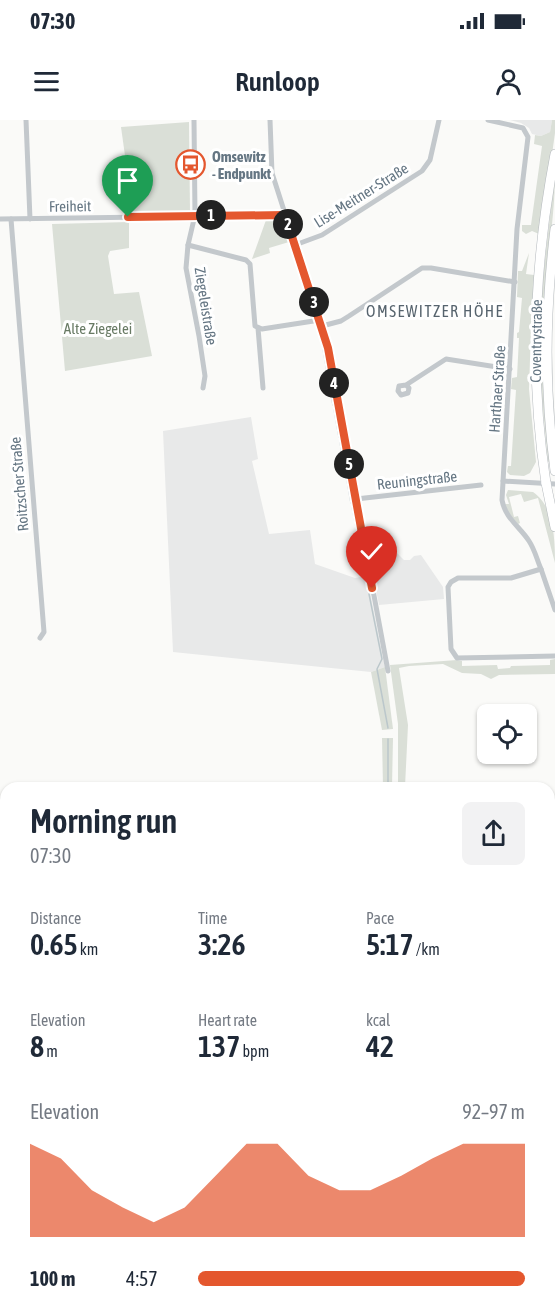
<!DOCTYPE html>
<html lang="en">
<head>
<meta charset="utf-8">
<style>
  :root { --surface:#fff; --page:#f2f2f3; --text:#1f2937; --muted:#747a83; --accent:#e4572e }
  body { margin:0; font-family:"Asap Condensed",sans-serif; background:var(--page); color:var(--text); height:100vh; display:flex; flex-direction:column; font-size:22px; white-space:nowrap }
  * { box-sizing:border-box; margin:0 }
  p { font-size:20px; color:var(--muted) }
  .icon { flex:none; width:33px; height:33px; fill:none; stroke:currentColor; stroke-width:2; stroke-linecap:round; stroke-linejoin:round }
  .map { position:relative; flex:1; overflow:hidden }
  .panel { position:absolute; left:0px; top:662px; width:555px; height:532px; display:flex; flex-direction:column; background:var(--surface); border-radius:18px 18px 0 0; box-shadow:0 2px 4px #0004 }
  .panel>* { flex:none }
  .fabs { position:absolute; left:477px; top:584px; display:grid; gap:12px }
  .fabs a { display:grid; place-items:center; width:60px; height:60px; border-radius:9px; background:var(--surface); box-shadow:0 2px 4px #0004; font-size:30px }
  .pin { position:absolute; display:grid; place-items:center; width:51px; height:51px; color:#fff; margin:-62px -26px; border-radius:50% 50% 50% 0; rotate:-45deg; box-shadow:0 0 6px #0007 }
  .pin .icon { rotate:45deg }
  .km { position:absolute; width:30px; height:30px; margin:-15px; border-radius:50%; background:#222; color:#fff; font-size:16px; line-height:30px; text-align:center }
  .round { display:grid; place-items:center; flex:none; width:63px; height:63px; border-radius:9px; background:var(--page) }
  .head { display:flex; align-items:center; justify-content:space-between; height:102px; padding:0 30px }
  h1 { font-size:33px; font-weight:600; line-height:45px }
  .metrics { display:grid; grid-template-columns:repeat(3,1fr); gap:9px; height:102px; padding:6px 30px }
  .metrics div { display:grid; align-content:center }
  .metrics b { font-size:30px; font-weight:600 }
  .metrics small { font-size:16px; font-weight:400 }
  .metrics p { font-size:16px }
  .chart { height:168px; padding:12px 30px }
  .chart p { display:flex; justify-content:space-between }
  .chart svg { width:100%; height:108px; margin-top:6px; fill:var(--accent); opacity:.7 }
  ul { padding:0 30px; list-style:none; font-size:20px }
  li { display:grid; grid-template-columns:96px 72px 1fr; align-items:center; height:45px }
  li i { height:15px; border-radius:8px; background:var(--accent) }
  .status { display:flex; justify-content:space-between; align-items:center; height:42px; padding:0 30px; background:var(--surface); direction:ltr }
  .status svg { height:16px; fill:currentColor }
  header { display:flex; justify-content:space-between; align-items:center; height:78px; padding:0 30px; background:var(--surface); font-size:27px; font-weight:600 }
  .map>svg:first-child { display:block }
</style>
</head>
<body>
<div class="status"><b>07:30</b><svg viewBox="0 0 49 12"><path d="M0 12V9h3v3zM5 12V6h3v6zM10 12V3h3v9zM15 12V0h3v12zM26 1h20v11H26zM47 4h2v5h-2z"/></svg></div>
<header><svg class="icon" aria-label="menu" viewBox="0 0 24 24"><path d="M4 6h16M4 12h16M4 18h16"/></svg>Runloop<svg class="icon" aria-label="person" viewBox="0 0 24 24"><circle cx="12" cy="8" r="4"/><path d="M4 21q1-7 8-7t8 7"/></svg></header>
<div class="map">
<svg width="555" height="1193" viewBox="0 0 555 1193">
  <rect width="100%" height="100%" fill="#fafaf8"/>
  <g fill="#e8e9e9">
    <polygon points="510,0 552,0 550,12 541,16 532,14 529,8 521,3"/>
    <polygon points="251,297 258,339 252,341 269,414 310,410 315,444 355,458 367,456 385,547 371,552 173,532 163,311"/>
    <polygon points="394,430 404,440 410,440 414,436 421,435 443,467 444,479 379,485 369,435 378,434 378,432"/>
  </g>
  <g fill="#dadfd7">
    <polygon points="552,0 555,0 555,13 535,155 531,210 529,269 536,342 530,353 524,356 510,355 507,352 508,346 511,346 516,270 511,269 512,258 517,257 519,218 517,218 517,213 519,212 522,178 517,177 518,151 522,151 529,133 526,154 534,155 539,114 532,111 526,114 522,111 522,105 531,105 542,26 534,24 535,15 541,16 550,12"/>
    <polygon points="189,2 190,92 133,93 121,7"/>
    <path d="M555,53C555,96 547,139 544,181C540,235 543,288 550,341L548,342L538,238L540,183Z"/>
    <polygon points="266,100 279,100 283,103 289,122 269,128 270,133 252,139"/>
    <polygon points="129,102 129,128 110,131 108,136 114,174 139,172 152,236 65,251 52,104"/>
    <path d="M508,370L533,372C554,386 555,419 555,443L538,378L524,382L521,374L509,377L514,397L518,396L520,403L518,404L509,394L505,384H509L506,375Z"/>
    <polygon points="555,539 555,554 499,555 491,559 481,554 462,553 443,544 409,546 399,548 408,605 405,667 398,667 398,604 390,545 457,540 462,541 462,546 497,545 498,549 510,548 511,546 550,545 550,540"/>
    <polygon points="385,547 393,609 382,610 371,552"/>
    <polygon points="382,618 393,618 392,667 383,667"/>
  </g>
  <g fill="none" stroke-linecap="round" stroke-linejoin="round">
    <g stroke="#bbc7cb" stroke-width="1.5">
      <polyline points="322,223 333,285"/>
      <polyline points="334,289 339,317"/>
      <polyline points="340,322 345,350"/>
      <polyline points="346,354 351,383"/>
      <polyline points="352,387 367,463"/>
      <polyline points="369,474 382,539 377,549 388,608"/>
      <polyline points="388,668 388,619"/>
    </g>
    <defs>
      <g id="primary">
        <path d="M555,109C545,193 544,267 555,351"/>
        <path d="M546,363C529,253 534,144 555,34"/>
      </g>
      <polyline id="trunk" points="546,363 555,407"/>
    </defs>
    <use href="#primary" stroke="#b5babe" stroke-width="10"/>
    <use href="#trunk" stroke="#b4b9bd" stroke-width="10"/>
    <g stroke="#c3c8cc" stroke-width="5">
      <polyline points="26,0 30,99"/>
      <polyline points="194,0 195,95 188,125 186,148 199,216 205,256 203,268"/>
      <polyline points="270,0 272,53 328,228 388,551"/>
      <path d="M488,0L523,8L528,17L517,109L502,380C505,398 520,407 529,421C535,430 537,440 541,449"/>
      <polyline points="0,99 285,95"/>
      <polyline points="11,99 44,512 40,518"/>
      <polyline points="188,125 246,140 250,144 255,206 262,209 320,200"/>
      <polyline points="295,125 322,115 422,51 430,40 439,0"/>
      <polyline points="322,206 341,201 349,196 422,148 431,148 515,162"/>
      <polyline points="258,208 263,268"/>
      <polyline points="406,265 409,268 408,273 401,275 398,271 399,266 406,265 446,239 510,249"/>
      <polyline points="503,361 555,364"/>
      <polyline points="356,379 481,365"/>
      <polyline points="555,490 541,449 511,458 458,458 451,462 448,467 451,529 457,538 555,536"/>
      <polyline points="439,1193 440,1188"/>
    </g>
    <g stroke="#c3c8cc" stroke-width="7">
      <polyline points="0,1069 6,1069"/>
      <polyline points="549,1163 555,1164"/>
    </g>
    <use href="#primary" stroke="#fff" stroke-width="9"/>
    <use href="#trunk" stroke="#fff" stroke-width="9"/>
  </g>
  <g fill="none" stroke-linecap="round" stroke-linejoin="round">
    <defs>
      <polyline id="route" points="128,97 285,95 328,228 372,468"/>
    </defs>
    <use href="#route" stroke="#fff" stroke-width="12"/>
    <use href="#route" stroke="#e4572e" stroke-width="8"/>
  </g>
  <defs>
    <symbol id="bus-ring" viewBox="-11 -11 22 22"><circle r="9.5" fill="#fff" stroke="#e4572e" stroke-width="1.5"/><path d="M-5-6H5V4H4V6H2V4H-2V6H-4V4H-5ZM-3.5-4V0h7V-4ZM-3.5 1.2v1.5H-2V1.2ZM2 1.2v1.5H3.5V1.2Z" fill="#e4572e"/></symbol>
  </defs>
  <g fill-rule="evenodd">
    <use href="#bus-ring" x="174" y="28" width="33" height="33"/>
  </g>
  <g text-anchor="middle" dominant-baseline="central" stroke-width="6" stroke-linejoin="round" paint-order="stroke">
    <g font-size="15" font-weight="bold" fill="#657683" stroke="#fff" text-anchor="start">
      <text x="212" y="36">Omsewitz<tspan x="212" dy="17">- Endpunkt</tspan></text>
    </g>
    <g font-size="15" fill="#657683" stroke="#fff">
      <text transform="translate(361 75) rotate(-32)">Lise-Meitner-Straße</text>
      <text transform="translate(70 86) rotate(-1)">Freiheit</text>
      <text transform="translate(206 186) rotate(81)">Ziegeleistraße</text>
      <text transform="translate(536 221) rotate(-89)">Coventrystraße</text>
      <text transform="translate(497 269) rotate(-86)">Harthaer Straße</text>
      <text transform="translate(417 360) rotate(-6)">Reuningstraße</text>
      <text transform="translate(19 364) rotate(-95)">Roitzscher Straße</text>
    </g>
    <g font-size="15" fill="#687a64" stroke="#fff">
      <text x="98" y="208">Alte Ziegelei</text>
    </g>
    <g font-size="16" letter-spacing="1.5" fill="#57646e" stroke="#fff">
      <text x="435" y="191">OMSEWITZER HÖHE</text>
    </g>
  </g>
</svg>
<div class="fabs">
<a><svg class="icon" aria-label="locate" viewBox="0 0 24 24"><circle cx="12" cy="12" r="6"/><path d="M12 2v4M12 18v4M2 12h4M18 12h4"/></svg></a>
</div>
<div class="pin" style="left:128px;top:97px;background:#1e9e55"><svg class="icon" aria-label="arrive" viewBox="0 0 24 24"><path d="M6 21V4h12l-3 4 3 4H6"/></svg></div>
<div class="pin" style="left:372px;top:468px;background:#d93025"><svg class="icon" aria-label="check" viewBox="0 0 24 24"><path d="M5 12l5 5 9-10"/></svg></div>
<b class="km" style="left:211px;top:95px">1</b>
<b class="km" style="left:288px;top:104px">2</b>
<b class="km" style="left:314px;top:182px">3</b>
<b class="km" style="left:334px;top:263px">4</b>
<b class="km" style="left:349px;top:344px">5</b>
<section class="panel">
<div class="head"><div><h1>Morning run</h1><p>07:30</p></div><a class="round"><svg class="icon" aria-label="share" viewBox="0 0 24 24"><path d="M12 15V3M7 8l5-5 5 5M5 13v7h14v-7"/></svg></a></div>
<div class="metrics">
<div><p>Distance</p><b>0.65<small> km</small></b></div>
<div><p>Time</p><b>3:26</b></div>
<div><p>Pace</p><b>5:17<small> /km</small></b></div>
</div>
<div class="metrics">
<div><p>Elevation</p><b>8<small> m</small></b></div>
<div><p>Heart rate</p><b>137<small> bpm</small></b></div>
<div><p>kcal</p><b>42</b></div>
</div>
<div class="chart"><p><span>Elevation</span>92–97 m</p>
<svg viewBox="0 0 160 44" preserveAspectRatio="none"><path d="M0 44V6L10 12L20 25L30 32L40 38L50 32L60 19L70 6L80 6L90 19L100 25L110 25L120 19L130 12L140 6L150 6L160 6V44z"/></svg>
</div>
<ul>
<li><b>100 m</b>4:57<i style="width:100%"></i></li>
</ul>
</section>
</div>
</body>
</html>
